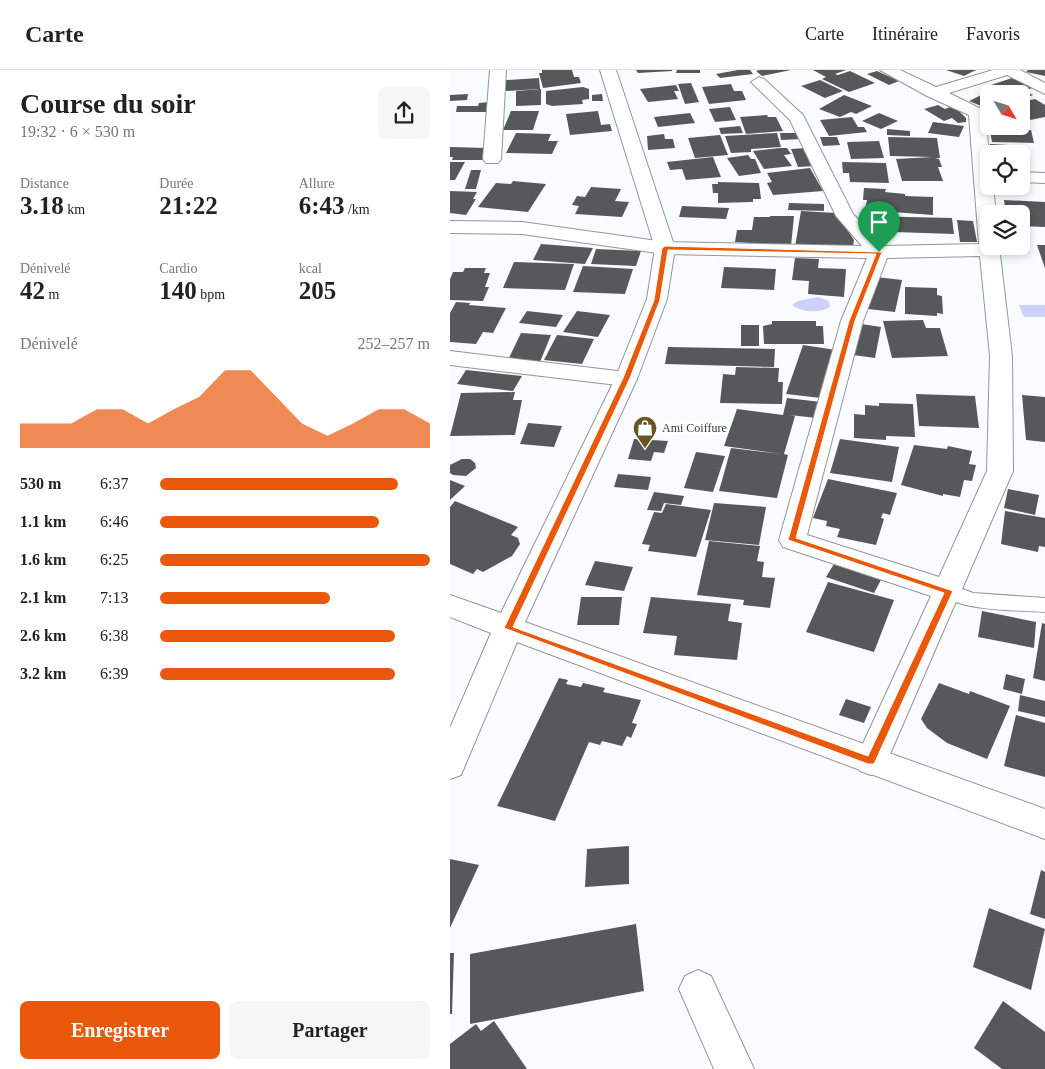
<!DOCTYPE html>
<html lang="fr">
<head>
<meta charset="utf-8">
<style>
  :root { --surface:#fff; --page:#f6f6f6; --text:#222; --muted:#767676; --line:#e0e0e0; --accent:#ea580c }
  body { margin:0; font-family:Georgia,serif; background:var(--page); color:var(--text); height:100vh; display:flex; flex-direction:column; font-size:19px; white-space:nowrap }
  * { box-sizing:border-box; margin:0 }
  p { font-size:16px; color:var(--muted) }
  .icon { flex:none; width:28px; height:28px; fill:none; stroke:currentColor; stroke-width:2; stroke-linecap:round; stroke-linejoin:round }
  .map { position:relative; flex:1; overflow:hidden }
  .sheet { display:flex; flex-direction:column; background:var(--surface); width:450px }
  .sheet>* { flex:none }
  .needle { width:32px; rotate:128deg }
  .fabs { position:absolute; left:530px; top:15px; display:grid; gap:10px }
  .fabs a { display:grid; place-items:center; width:50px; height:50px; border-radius:8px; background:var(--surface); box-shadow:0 2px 8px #0003; font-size:25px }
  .pin { position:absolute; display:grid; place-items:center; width:42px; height:42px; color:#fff; margin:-51px -21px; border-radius:50% 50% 50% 0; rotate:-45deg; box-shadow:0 0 5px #0007 }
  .pin .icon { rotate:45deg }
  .round { display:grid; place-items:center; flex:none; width:52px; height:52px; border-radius:8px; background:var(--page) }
  .headline { display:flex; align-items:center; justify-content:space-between; height:85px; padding:0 20px }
  h1 { font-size:28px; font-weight:700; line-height:38px }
  .stats { display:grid; grid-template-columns:repeat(3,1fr); gap:8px; height:85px; padding:5px 20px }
  .stats div { display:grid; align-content:center }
  .stats b { font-size:25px; font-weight:700 }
  .stats small { font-size:14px; font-weight:400 }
  .stats p { font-size:14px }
  .chart { height:140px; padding:10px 20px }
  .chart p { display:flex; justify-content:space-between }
  .chart svg { width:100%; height:90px; margin-top:5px; fill:var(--accent); opacity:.7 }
  .primary-button { display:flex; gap:10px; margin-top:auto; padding:10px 20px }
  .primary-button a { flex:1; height:58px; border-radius:8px; background:var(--accent); color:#fff; font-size:20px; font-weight:700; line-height:58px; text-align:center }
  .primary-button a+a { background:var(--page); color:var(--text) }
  ul { padding:0 20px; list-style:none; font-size:16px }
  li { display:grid; grid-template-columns:80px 60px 1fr; align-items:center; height:38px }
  li i { height:12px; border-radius:6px; background:var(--accent) }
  header { display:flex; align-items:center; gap:30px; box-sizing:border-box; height:70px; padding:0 25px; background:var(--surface); border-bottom:1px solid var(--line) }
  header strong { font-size:24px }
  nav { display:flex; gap:28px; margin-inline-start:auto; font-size:18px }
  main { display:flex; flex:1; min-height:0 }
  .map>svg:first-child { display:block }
</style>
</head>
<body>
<header>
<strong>Carte</strong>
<nav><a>Carte</a><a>Itinéraire</a><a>Favoris</a></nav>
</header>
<main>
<section class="sheet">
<div class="headline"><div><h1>Course du soir</h1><p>19:32 · 6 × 530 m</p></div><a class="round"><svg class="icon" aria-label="share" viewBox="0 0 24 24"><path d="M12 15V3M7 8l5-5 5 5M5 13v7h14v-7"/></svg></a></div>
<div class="stats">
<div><p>Distance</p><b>3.18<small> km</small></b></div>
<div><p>Durée</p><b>21:22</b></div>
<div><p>Allure</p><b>6:43<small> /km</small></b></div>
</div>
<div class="stats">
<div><p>Dénivelé</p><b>42<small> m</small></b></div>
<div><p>Cardio</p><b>140<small> bpm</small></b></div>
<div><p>kcal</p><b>205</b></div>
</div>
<div class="chart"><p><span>Dénivelé</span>252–257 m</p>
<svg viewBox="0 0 160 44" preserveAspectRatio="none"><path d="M0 44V32L10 32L20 32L30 25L40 25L50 32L60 25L70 19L80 6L90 6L100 19L110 32L120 38L130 32L140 25L150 25L160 32V44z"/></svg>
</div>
<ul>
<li><b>530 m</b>6:37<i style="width:88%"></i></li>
<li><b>1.1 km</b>6:46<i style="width:81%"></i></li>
<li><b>1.6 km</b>6:25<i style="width:100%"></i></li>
<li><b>2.1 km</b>7:13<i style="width:63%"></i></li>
<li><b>2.6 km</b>6:38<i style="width:87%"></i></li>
<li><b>3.2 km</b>6:39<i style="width:87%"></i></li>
</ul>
<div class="primary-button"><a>Enregistrer</a><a>Partager</a></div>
</section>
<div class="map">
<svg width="595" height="999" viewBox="0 0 595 999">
  <rect width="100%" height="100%" fill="#f8fcfe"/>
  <g fill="#cdcffd">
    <path d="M368,227L379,231L380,237C369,244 352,242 342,235L348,231Z"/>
    <polygon points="569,235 595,235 595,247 574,247"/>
  </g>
  <g fill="#555959">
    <polygon points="92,0 122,0 124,7 129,7 131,13 93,18 89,3 92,3"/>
    <polygon points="186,0 222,0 222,1 188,3"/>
    <polygon points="227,0 250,0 250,3 226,3"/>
    <polygon points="288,0 300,0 303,4 270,8 266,4"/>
    <polygon points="341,0 312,6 306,1 310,0"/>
    <polygon points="363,0 396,0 385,4 388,5 400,1 425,13 399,22 372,9 376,7"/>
    <polygon points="496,0 526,0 514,6"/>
    <polygon points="578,0 595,0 595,6 576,2"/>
    <polygon points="427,1 449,11 439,15 417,4"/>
    <polygon points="89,8 90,19 56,21 56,10"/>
    <polygon points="562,8 582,18 574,21 583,25 571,29 571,24 552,24 538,16"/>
    <polygon points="370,10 393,21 375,28 351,16"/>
    <polygon points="241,13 249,32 235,34 228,14"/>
    <polygon points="281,14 284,21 292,21 296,30 259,34 252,17"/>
    <polygon points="226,15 229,21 224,21 228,29 198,32 190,19"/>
    <polygon points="133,17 139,19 139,29 132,30 133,34 102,36 96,34 96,21"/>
    <polygon points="91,19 91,35 66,36 66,21"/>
    <polygon points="540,21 545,24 539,24 539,36 536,38 519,31"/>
    <polygon points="18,24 17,30 0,31 0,25"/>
    <polygon points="152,24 153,31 142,31 142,25"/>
    <polygon points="394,25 422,36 406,44 401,42 390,47 369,39"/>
    <polygon points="585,29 595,35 595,47 580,50 571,44 571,32"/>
    <polygon points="40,32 37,42 6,42 7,36 28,36 29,33"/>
    <polygon points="488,35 495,39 500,37 508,40 516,48 516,52 508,53 502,48 494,51 474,39"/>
    <polygon points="280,37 286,50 265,52 259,39"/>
    <polygon points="61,41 89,41 83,60 53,60"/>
    <polygon points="148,41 151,55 160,54 162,61 120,65 116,44"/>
    <polygon points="240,43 245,53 208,57 204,47"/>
    <polygon points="429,43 448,51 431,59 412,51"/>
    <polygon points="317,45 318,47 326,47 333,61 296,64 290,47"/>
    <polygon points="402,47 408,57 414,57 417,62 379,66 370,50"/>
    <polygon points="483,52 514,56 509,67 478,63"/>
    <polygon points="290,56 293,63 271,64 269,58"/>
    <polygon points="539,56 559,56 560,60 581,60 584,73 542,72"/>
    <polygon points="437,59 460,61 460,66 437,65"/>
    <polygon points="66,63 101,64 98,71 108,71 102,84 56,83"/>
    <polygon points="327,63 331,77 301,79 301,82 281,83 275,66"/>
    <polygon points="330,63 351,63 352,69 331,70"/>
    <polygon points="214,64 215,69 223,69 225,78 198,80 197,66"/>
    <polygon points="270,65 278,85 245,88 238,68"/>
    <polygon points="370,67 387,67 390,75 373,76"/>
    <polygon points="438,67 487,68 490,88 485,88 489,89 492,97 488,97 493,111 452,111 446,89 482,87 440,86"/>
    <polygon points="429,71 434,88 401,89 397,72"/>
    <polygon points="540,74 575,76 578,92 571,91 571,84 541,84"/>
    <polygon points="0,77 37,78 35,90 2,90 3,87 0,87"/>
    <polygon points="330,78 337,78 341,84 334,85 342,96 314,99 303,81"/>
    <polygon points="357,78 365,96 348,97 341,79"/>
    <polygon points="298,85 301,89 305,89 311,103 289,106 277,88"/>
    <polygon points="263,87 271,107 236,110 232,99 220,100 217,92"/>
    <polygon points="0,92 15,92 5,110 0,110"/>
    <polygon points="392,92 436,93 439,113 400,112 399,103 393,103"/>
    <polygon points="360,98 373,121 323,125 317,113 322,112 317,103"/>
    <polygon points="21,100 31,100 26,119 15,119"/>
    <polygon points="63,111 96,114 78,142 28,137 46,113 61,114"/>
    <polygon points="268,112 309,113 311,129 303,129 303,132 268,133 268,123 263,123 262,114 268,114"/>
    <polygon points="141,117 171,119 165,131 179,132 172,147 125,144 129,136 122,135 127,126 135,127"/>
    <polygon points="414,118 436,119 435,122 455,124 455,126 483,127 483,145 415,140 417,130 413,130"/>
    <polygon points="0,121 27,122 23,129 26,129 16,145 0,143"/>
    <polygon points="554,130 595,132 595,157 571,156 571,144 556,144"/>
    <polygon points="339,133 374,134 374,141 338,140"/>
    <polygon points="232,136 279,138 276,149 229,147"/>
    <polygon points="351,141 386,143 404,170 403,176 400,178 345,177"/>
    <polygon points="320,146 344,146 341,176 285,172 287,160 302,160 304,147 320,147"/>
    <polygon points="414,146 502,148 504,164 414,161"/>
    <polygon points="507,150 523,151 527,172 510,172"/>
    <polygon points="91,174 143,178 135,194 83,190"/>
    <polygon points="587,175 595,175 595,198"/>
    <polygon points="146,179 191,181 186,196 141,194"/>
    <polygon points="345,188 369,189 368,198 396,199 394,227 358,224 359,211 342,210"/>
    <polygon points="64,192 124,194 115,220 53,218"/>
    <polygon points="133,196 183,199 175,224 123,222"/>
    <polygon points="274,197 326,199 324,220 271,218"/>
    <polygon points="15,198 36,198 34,203 40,203 35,217 39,217 33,231 0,230 0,209 3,202 13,202"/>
    <polygon points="426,207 452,210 445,242 418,239"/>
    <polygon points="455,217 487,218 487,225 492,226 493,244 487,243 487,246 455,244"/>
    <polygon points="6,232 20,233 19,235 56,238 43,263 33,262 26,274 0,272 0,243"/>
    <polygon points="77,241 113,245 106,257 69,253"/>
    <polygon points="127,241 160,245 148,267 113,262"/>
    <polygon points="473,250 476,258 490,258 498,286 442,288 433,251"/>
    <polygon points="322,251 366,251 366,256 373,256 374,274 314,274 313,256 322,254"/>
    <polygon points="411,254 431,257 425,288 403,285"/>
    <rect x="291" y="255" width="18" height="21"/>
    <polygon points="71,263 101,265 90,292 58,290"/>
    <polygon points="107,265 144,269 132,294 94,290"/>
    <polygon points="353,275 386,280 371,328 336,324"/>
    <polygon points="218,277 325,279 324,297 215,294"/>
    <polygon points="286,297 329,298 328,312 333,312 332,334 270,333 273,304 285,305"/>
    <polygon points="16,300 72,306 63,321 7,314"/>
    <polygon points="65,322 63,330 72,330 65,365 0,366 11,323"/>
    <polygon points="466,324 525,326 529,358 469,356"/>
    <polygon points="572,325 595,327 595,372 576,370"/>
    <polygon points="337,328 371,332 367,348 339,345 345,346 334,384 338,385 327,428 269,421 281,378 332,384 274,376 287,339 333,345"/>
    <polygon points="429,333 463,334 465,367 436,366 436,370 404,368 404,344 415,345 415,335 429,336"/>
    <polygon points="78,353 112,356 104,377 70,374"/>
    <polygon points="188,357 204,358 202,368 185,367"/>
    <polygon points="184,369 218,371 214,383 204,382 201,391 178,389"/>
    <polygon points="390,369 449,377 442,412 380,403"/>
    <polygon points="464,375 497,379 498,376 522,381 519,394 526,395 522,411 514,410 510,427 493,424 493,426 451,415"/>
    <polygon points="246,382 275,386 263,422 234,418"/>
    <polygon points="12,389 20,389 25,393 26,398 16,406 3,405 0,403 0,395"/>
    <polygon points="168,404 201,407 198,420 164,417"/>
    <polygon points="378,409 447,423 440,445 433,443 431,448 434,449 426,475 387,467 390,459 376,456 377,451 363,448"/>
    <polygon points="0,410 15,416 0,430"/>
    <polygon points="558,419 589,425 585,445 554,438"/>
    <polygon points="204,422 234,426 231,435 214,433 211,441 197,440"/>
    <polygon points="5,431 68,457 61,465 68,468 70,474 62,486 33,502 27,499 23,504 0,494 0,437"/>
    <polygon points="264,433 316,437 309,475 255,470"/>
    <polygon points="216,434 261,440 246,487 198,481 200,475 192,474 204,442 212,443"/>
    <polygon points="555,441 595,448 595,477 589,476 588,482 551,474"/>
    <polygon points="259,471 310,476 307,491 314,492 312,507 325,508 320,538 293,535 294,530 247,525"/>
    <polygon points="145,491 183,497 174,521 135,515"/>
    <polygon points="384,494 431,510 424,523 376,507"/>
    <polygon points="378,512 444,530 424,582 356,562"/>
    <polygon points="131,527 172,527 169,555 127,555"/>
    <polygon points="201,527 281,534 278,551 292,553 287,590 224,585 227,566 193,563"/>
    <polygon points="532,541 586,552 584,578 528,567"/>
    <polygon points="592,553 595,554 595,611 583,608"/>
    <polygon points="556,604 575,609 572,624 553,619"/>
    <polygon points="109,608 118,610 116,614 131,617 133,613 155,618 153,622 191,630 182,653 187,654 181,668 177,666 172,676 152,671 150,675 139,672 105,751 47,736"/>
    <polygon points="489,613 519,624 520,621 560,636 537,689 497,673 477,658 471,649"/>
    <polygon points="570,625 595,631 595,647 568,641"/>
    <polygon points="396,629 421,637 414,653 389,645"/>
    <polygon points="566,645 595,653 595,707 554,696"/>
    <polygon points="179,776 179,814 135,817 137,779"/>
    <polygon points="0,789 29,795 0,858"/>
    <polygon points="591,800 595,802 595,849 580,844"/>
    <polygon points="539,838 595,859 581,920 523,897"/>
    <polygon points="186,854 194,921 20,954 20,884"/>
    <polygon points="0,883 4,883 2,944 0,944"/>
    <polygon points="553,931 595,962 595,999 552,999 524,978"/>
    <polygon points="44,951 77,999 0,999 0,974 26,954 31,961"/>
  </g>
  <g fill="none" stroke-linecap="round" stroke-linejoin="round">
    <defs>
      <path id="lane" d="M499,514L523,523L595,528V542C572,540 502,542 490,521L493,516Z"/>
      <g id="street">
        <polygon points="40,0 56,0 51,89 48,93 36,93 33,89"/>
        <path d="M430,0H450L486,17L543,0H570L595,13V24L557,5L499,23L533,40L535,43L539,84V116H543L546,144H539V176H549L562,286L563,401L512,519L513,521L507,529L437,691L432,701L421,705L410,701L405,691L481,526L333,477L329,470L391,251L417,188L215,184L72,164L0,163V151L72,152L215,172L412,176L386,146L340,50L301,12L309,7L314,9L353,45L403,144L434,176L529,174L519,45L477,26ZM530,186L540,286L537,401L489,507L357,465L413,251L437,188Z"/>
        <polygon points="571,102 595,103 595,113 571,112"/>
        <polygon points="0,281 176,302 184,304 187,309 184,314 176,316 0,295"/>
        <polygon points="248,900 261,906 304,999 264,999 229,919 235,906"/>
      </g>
      <polygon id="secondary" points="150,0 166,0 225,178 217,229 187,309 75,552 595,739 595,769 67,572 11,705 0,709 0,658 41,563 0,547 0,525 51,543 165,309 197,229 205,178"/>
    </defs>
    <use href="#lane" stroke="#939698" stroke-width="2"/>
    <use href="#street" stroke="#939698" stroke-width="2"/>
    <use href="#secondary" stroke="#939698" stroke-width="2"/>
    <use href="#lane" fill="#fff" fill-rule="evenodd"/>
    <use href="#street" fill="#fff" fill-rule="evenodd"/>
    <use href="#secondary" fill="#fff" fill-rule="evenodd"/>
  </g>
  <path fill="#ea580c" stroke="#fff" fill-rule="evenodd" d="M215,176L432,182L405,251L346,468L503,521L424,694H418L54,558L173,308L204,230L212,178ZM218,180L426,184L399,251L338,470L494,523L418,686L63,557L180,308L210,230Z"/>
  <defs>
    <symbol id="shop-pin" viewBox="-11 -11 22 30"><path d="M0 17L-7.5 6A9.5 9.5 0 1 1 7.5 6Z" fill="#695423" stroke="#fff"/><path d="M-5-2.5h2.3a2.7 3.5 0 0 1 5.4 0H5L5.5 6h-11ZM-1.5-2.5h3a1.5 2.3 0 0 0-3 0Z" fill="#fff"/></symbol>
  </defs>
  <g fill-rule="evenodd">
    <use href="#shop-pin" x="181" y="344" width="28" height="38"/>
  </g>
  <g text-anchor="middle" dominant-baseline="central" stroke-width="5" stroke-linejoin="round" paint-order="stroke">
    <g font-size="12" fill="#38393a" stroke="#fff" text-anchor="start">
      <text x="212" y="358">Ami Coiffure</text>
    </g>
  </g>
</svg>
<div class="fabs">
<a><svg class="needle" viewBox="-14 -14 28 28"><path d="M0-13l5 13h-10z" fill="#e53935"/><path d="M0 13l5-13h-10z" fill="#767676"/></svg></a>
<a><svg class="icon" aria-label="locate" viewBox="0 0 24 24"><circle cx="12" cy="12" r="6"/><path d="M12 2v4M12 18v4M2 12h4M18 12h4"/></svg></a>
<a><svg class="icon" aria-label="layers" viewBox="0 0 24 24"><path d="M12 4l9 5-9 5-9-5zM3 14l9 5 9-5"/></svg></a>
</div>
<div class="pin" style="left:429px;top:182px;background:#1e9e55"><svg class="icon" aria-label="arrive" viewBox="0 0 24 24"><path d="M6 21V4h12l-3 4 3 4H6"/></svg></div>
</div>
</main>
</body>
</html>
